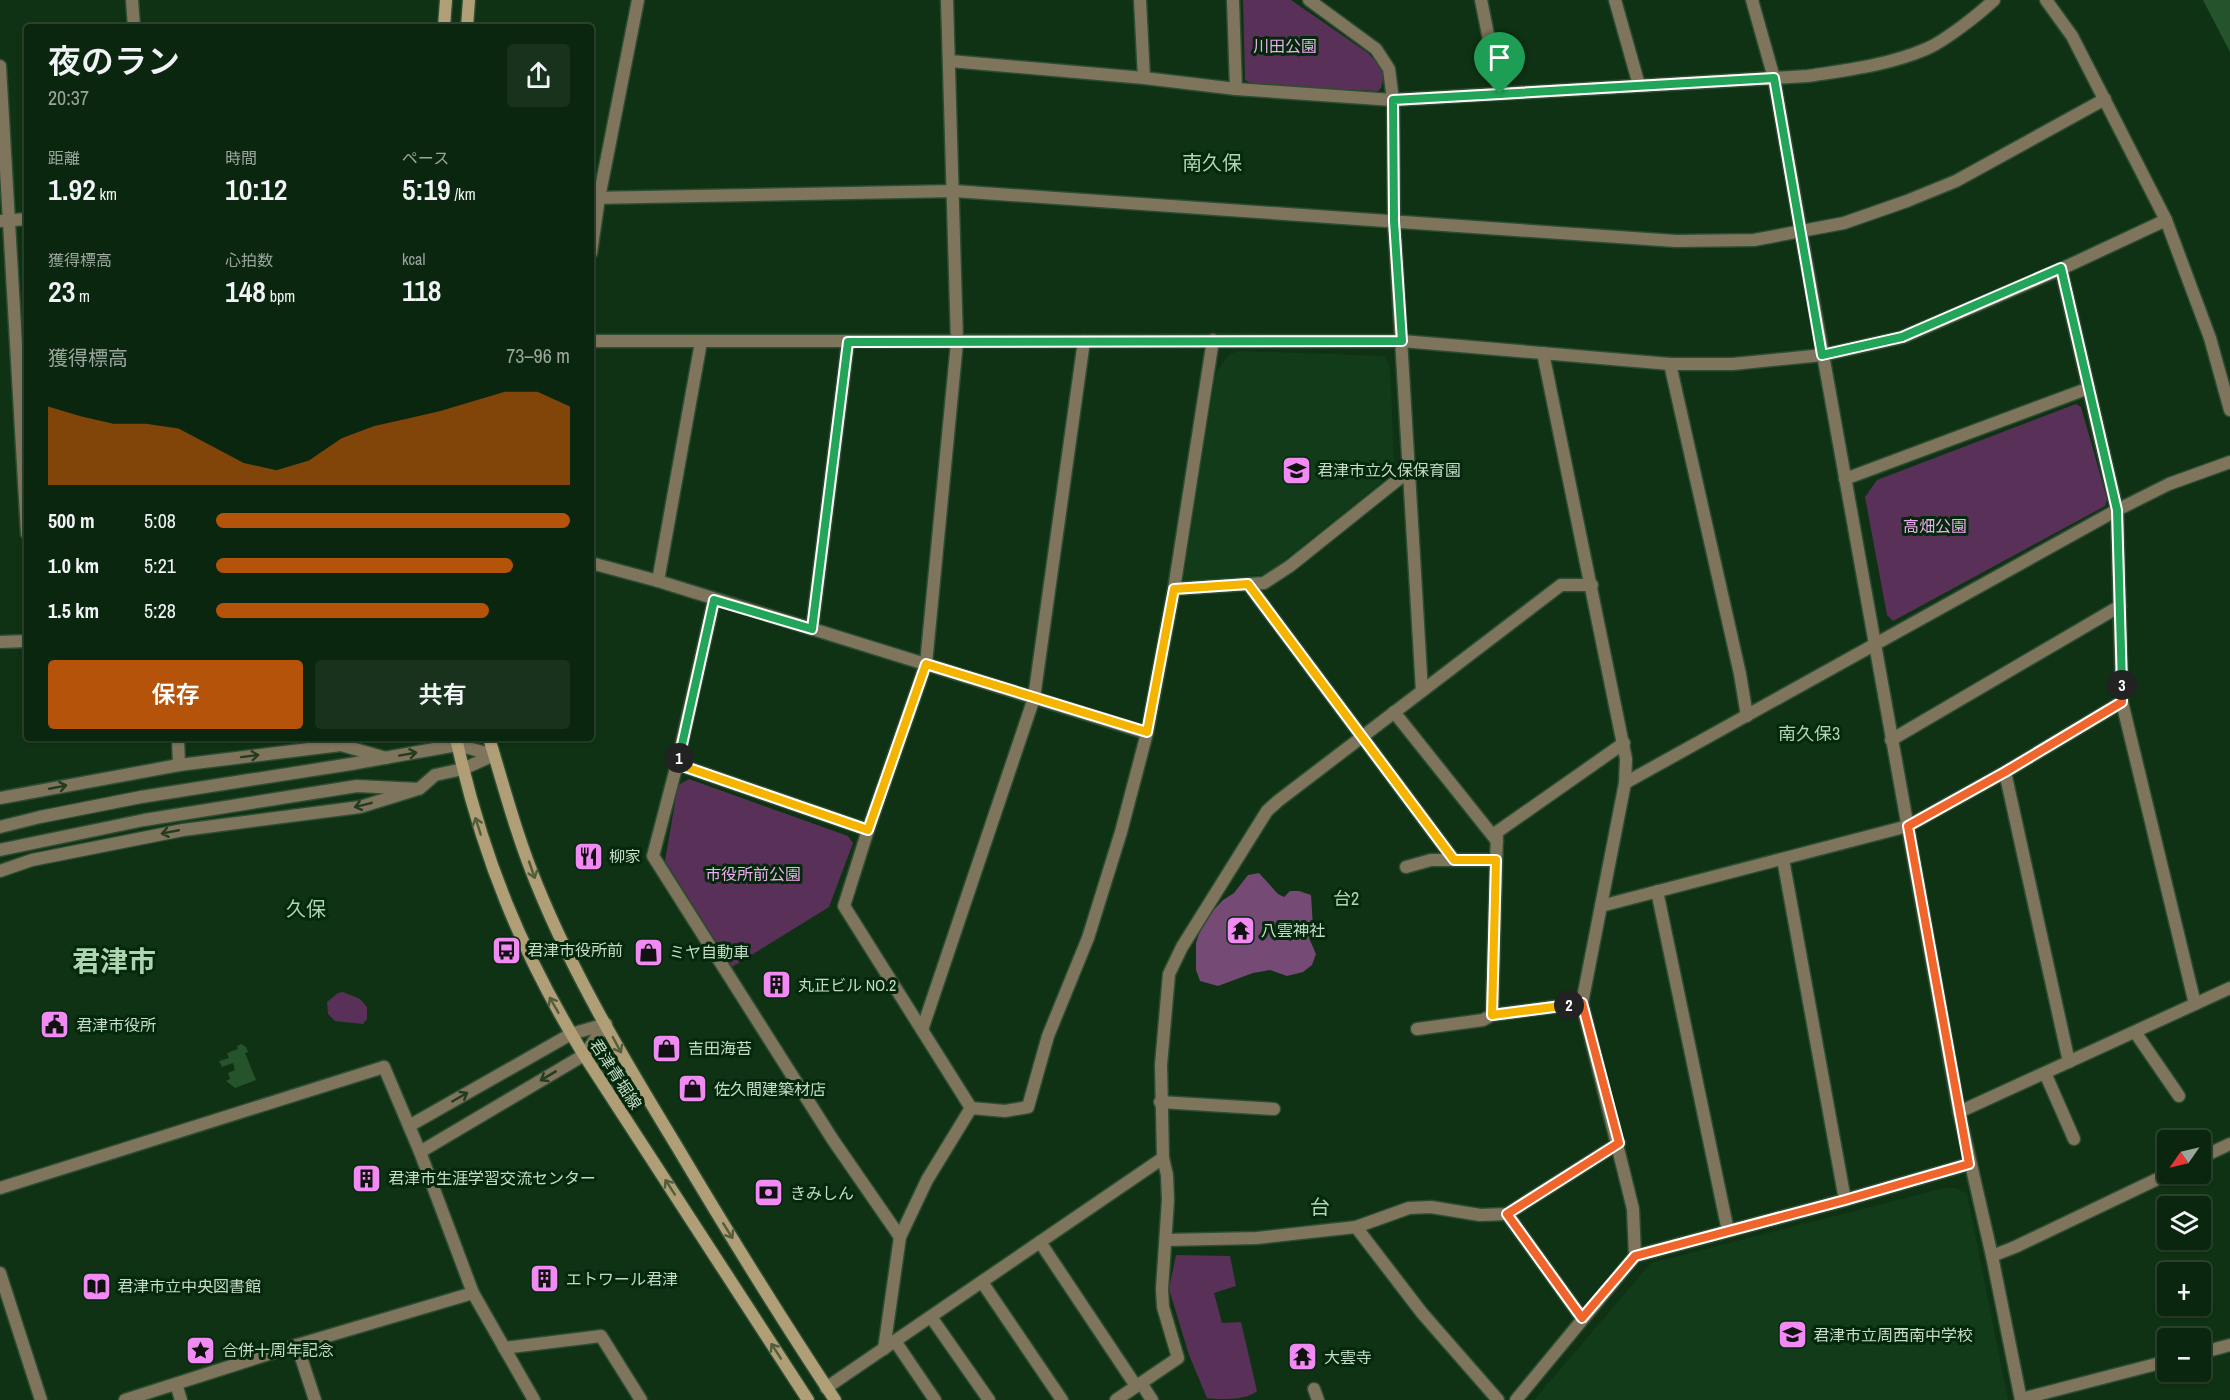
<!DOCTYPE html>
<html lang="ja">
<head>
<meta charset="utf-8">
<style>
  :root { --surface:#0b260f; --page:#19321d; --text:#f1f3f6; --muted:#9aa59e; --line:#2b432f; --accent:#b45309 }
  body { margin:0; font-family:"Archivo Narrow","Noto Sans JP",sans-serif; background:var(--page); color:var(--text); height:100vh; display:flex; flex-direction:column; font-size:22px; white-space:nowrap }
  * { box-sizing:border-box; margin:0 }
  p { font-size:20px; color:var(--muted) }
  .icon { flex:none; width:33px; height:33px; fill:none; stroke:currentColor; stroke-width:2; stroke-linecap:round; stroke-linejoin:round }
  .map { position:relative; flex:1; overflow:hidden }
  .details { position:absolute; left:24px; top:24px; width:570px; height:717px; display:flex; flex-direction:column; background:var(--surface); border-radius:6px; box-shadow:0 2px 4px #0004,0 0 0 2px var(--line) }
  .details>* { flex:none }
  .needle { width:39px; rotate:236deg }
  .controls { position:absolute; left:2157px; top:1130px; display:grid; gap:12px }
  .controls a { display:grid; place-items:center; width:54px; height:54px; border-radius:6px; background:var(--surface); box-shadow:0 2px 4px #0004,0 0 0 2px var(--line); font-size:30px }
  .pin { position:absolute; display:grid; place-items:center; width:51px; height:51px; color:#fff; margin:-62px -26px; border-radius:50% 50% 50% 0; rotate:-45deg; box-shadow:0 0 6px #0007 }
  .pin .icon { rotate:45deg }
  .km { position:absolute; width:30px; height:30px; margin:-15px; border-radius:50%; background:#222; color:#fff; font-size:16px; line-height:30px; text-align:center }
  .round { display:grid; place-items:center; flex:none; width:63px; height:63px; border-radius:6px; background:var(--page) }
  .head { display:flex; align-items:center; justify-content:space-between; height:102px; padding:0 24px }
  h1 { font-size:33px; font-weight:600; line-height:45px }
  .metrics { display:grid; grid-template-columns:repeat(3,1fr); gap:9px; height:102px; padding:6px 24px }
  .metrics div { display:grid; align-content:center }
  .metrics b { font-size:30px; font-weight:600 }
  .metrics small { font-size:16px; font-weight:400 }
  .metrics p { font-size:16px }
  .chart { height:168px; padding:12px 24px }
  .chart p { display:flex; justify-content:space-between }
  .chart svg { width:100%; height:108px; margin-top:6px; fill:var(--accent); opacity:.7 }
  .button { display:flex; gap:12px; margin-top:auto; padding:12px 24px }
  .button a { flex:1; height:69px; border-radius:6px; background:var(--accent); color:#fff; font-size:24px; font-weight:600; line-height:69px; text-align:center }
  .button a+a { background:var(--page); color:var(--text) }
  ul { padding:0 24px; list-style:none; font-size:20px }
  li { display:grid; grid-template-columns:96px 72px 1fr; align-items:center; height:45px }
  li i { height:15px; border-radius:8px; background:var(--accent) }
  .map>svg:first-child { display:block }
</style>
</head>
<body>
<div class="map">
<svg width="2230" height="1400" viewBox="0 0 2230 1400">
  <rect width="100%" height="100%" fill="#0f3214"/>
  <g fill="#123c19">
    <polygon points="1238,351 1384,356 1390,365 1394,465 1389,476 1267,574 1183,582 1216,373 1229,355"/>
    <polygon points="1945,1188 1956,1188 1967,1194 2008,1400 1534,1400 1651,1263"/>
  </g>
  <g fill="#583058">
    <polygon points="1243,0 1291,0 1368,53 1385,71 1381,88 1378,91 1256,86 1245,80"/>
    <polygon points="2076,404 2081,407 2107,499 2105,506 1893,621 1887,615 1865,497 1877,480"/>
    <polygon points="689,779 848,836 853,843 829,907 732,967 665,861 678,785"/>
    <polygon points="343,992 360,999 367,1007 367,1019 363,1024 335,1021 328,1014 327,1002 338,993"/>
    <path d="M1176,1255L1230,1256L1236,1286L1214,1293L1222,1323L1241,1322L1257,1391C1249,1400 1218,1400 1207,1398L1189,1355L1169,1289Z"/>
  </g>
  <polygon fill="#754a75" points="1259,873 1278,894 1284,897 1290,891 1299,891 1311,895 1313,927 1309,938 1316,954 1312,965 1303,972 1287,976 1270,970 1253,973 1218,986 1200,981 1196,970 1196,943 1200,931 1209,915 1223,900 1234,893 1248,875"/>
  <g fill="#25542c">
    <polygon points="2203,0 2230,0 2230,52"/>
    <polygon points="241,1044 246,1047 248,1052 245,1053 256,1080 235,1088 226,1081 230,1079 228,1073 235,1070 233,1063 222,1067 219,1061 229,1058 227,1053 238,1049 237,1046"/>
  </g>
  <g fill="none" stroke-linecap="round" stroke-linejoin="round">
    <defs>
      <g id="minor">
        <polyline points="132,0 134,27"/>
        <polyline points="947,0 957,342 926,664 868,830 844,906 971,1108"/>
        <polyline points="1140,0 1144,78"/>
        <polyline points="1233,0 1236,89"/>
        <polyline points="1309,0 1376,49 1389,69 1393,100 1394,221 1422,691"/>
        <polyline points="1481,0 1500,94"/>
        <polyline points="1615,0 1639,85"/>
        <polyline points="1752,0 1774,78 1801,232"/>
        <polyline points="2046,0 2072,36 2166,220 2210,338 2230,410"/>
        <path d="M950,61L1144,78L1236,89L1393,100L1808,76C1847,70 1889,65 1926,49C1945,41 1979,14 1994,0"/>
        <polyline points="0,66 27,534"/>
        <polyline points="591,253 599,198 638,0"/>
        <polyline points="2061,269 2117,510 2122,702 2195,1004"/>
        <polyline points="591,341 1402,341 1670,364 1733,364 1823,355 1903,337 2061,269 2166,220"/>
        <polyline points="1543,353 1626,759 1625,783 1582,1003 1633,1209 1635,1256"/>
        <polyline points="1670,364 1740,674 1747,716"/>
        <polyline points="1845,479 2089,388"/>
        <polyline points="591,563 658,581 1147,733"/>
        <polyline points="658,581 701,342"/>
        <polyline points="1248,584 1454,860"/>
        <polyline points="1174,589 1264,583 1290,566 1410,470"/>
        <polyline points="714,600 677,764 653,856 833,1140 900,1237"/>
        <polyline points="812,629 848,342"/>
        <polyline points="0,642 27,641"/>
        <polyline points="1394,712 1497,841"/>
        <polyline points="178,738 179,765"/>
        <polyline points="1891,740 2120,606"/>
        <polyline points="677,764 868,830"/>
        <polyline points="2005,772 2069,1062"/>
        <polyline points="1625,783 2117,510 2169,484 2230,462"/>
        <polyline points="0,798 179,765 341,745 386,758"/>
        <polyline points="1783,859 1845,1200"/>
        <polyline points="1406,867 1431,860 1496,860"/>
        <polyline points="0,871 32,860 183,830 360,807 415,790"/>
        <polyline points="1657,891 1728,1231"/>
        <polyline points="1601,906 1908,826 2005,772 2122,702"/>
        <polyline points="1492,1015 1497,832 1624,743"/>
        <polyline points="1417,1029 1483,1020 1492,1015 1582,1003"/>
        <polyline points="922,1030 1034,698 1084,341"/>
        <polyline points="2135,1032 2179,1096"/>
        <polyline points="2045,1073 2074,1139"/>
        <polyline points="1160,1102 1274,1109"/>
        <polyline points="971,1108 1005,1111 1028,1107 1048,1036 1088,938 1121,832 1147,733 1174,589 1213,340"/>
        <polyline points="1959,1112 2230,988"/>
        <polyline points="2200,1158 2230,1144"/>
        <polyline points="0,1188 384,1067"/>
        <polyline points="1507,1214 1582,1318"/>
        <polyline points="1356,1227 1422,1313 1498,1400"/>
        <polyline points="1166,1240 1257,1238 1356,1227 1409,1208 1431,1207 1480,1215 1507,1214 1619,1143"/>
        <polyline points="1040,1242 1136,1386"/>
        <polyline points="1992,1256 2015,1247 2170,1173"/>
        <polyline points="982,1282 1062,1400"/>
        <polyline points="931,1317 989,1400"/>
        <polyline points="895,1341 935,1400"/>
        <polyline points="504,1348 601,1336 641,1400"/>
        <polyline points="884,1349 900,1237 927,1180 971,1108"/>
        <polyline points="2200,1353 2230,1345"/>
        <polyline points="1141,1383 1152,1400"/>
        <polyline points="176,1384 181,1400"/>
        <polyline points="826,1388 1163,1158"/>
        <polyline points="1314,1389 1318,1400"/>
        <polyline points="2021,1399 2168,1361"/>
        <polyline points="125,1400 297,1345 473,1293"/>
        <polyline points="1116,1400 1178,1358 1163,1307 1162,1289 1168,1200 1167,1175 1163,1158 1161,1065 1169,974 1182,947 1267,811 1278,801 1561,585 1592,585"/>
        <polyline points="1516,1400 1635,1256 1845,1200 1969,1164"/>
      </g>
      <g id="tertiary">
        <polyline points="591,198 954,191 1676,241 1754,240 1844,223 1907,201 1956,181 2105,99"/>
        <polyline points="0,221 27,219"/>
        <polyline points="1801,232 1959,1112 1992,1256 2021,1400"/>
        <polyline points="0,827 40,817 141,797 351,764 457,745 494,755"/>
        <polyline points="0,850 144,820 357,786 419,789 435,775 463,769 494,755"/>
        <polyline points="384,1067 420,1152 473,1293 534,1400"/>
        <polyline points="409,1126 571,1034 606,1024"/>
        <polyline points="420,1152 584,1055 606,1024"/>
        <polyline points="0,1273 41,1400"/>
        <polyline points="297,1345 315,1400"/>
      </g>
      <g id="secondary">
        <polyline points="444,27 446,0"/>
        <polyline points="467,27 469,0"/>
        <path d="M456,738C482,856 521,952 584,1055L808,1400"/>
        <path d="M489,738C504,787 517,837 537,885C574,976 625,1061 676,1145C727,1231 780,1317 835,1400"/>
      </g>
    </defs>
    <use href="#minor" stroke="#2c4d31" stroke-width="15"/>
    <use href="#tertiary" stroke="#2c4d31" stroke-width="15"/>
    <use href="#secondary" stroke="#2c4d31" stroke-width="15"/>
    <use href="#minor" stroke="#7f745c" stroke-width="12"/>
    <use href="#tertiary" stroke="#7f745c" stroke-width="12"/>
    <use href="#secondary" stroke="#b09e77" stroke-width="12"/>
  </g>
  <defs><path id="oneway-shaft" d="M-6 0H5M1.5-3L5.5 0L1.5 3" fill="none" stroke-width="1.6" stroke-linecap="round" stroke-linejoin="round" transform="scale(1.5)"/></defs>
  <g stroke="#233b1f">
    <use href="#oneway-shaft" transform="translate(408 754) rotate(-10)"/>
    <use href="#oneway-shaft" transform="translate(250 756) rotate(-7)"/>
    <use href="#oneway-shaft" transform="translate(58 787) rotate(-11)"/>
    <use href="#oneway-shaft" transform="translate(363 805) rotate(166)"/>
    <use href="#oneway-shaft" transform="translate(170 832) rotate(169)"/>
    <use href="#oneway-shaft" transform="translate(548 1076) rotate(149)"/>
    <use href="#oneway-shaft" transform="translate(460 1097) rotate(-30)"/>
  </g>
  <g stroke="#515d3c">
    <use href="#oneway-shaft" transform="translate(478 826) rotate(-108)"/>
    <use href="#oneway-shaft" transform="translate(532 870) rotate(71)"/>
    <use href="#oneway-shaft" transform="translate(554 1005) rotate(-120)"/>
    <use href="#oneway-shaft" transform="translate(617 1045) rotate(62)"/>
    <use href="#oneway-shaft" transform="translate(670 1187) rotate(-123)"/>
    <use href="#oneway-shaft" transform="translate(728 1231) rotate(58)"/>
    <use href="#oneway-shaft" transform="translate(776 1351) rotate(-123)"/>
  </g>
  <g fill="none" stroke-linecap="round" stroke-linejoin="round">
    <defs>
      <polyline id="split-1" points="679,758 714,600 812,629 848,342 1402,341 1394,221 1393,100 1500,94"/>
      <polyline id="split-2" points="679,758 677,764 868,830 926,664 1147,732 1174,589 1248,584 1454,860 1496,860 1492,1015 1569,1005"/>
      <polyline id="split-3" points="1569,1005 1582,1003 1619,1143 1507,1214 1582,1318 1635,1256 1845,1200 1969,1164 1908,826 2005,772 2122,702 2122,685"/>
      <polyline id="split-4" points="1500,94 1774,78 1822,355 1902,337 2061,268 2117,510 2122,685"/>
    </defs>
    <use href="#split-1" stroke="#fff" stroke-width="12"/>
    <use href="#split-2" stroke="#fff" stroke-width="12"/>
    <use href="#split-3" stroke="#fff" stroke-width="12"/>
    <use href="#split-4" stroke="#fff" stroke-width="12"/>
    <use href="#split-1" stroke="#22a559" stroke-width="8"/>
    <use href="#split-2" stroke="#f5b400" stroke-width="8"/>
    <use href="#split-3" stroke="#f0652b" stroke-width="8"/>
    <use href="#split-4" stroke="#22a559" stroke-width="8"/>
  </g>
  <defs>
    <symbol id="school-square" viewBox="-11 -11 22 22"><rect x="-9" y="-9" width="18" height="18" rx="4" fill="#f28af3" stroke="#04280b"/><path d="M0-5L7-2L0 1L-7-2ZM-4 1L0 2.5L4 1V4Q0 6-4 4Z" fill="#111"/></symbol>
    <symbol id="restaurant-square" viewBox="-11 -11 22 22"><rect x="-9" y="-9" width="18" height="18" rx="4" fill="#f28af3" stroke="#04280b"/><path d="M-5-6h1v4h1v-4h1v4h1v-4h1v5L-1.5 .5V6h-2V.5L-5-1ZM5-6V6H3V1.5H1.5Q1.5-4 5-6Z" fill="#111"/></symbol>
    <symbol id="temple-square" viewBox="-11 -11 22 22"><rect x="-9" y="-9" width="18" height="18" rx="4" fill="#f28af3" stroke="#04280b"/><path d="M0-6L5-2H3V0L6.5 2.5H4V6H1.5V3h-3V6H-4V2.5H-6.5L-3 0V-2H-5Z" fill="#111"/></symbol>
    <symbol id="bus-square" viewBox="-11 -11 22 22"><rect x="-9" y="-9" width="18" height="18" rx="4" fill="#f28af3" stroke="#04280b"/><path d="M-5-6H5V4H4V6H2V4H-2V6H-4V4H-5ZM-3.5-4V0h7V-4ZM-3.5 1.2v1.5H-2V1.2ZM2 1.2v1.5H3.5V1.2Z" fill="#111"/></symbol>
    <symbol id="shop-square" viewBox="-11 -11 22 22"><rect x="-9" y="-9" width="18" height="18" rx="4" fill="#f28af3" stroke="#04280b"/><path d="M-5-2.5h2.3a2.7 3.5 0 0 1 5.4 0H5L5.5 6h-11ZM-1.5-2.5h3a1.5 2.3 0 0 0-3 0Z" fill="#111"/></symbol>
    <symbol id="building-square" viewBox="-11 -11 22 22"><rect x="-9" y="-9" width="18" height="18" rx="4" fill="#f28af3" stroke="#04280b"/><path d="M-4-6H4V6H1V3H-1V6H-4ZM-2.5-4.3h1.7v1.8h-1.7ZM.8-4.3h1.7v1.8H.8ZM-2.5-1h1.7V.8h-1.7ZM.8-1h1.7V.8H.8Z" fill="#111"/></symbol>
    <symbol id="civic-square" viewBox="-11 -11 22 22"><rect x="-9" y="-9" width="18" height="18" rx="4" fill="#f28af3" stroke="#04280b"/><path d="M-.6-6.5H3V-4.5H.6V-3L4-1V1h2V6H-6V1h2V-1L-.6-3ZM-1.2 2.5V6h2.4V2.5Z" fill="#111"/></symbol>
    <symbol id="bank-square" viewBox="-11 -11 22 22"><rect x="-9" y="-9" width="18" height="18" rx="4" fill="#f28af3" stroke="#04280b"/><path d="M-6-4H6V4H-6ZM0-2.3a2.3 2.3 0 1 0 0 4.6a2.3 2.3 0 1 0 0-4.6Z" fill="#111"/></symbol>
    <symbol id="library-square" viewBox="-11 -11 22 22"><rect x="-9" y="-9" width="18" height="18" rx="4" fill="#f28af3" stroke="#04280b"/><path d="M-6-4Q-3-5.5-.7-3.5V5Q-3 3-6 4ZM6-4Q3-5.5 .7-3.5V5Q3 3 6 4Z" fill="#111"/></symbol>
    <symbol id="sight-square" viewBox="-11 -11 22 22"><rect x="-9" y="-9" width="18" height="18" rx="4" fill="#f28af3" stroke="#04280b"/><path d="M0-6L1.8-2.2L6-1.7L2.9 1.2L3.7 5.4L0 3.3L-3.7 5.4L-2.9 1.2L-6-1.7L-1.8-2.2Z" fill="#111"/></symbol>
  </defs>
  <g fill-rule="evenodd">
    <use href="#school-square" x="1280" y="454" width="33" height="33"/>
    <use href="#restaurant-square" x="572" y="840" width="33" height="33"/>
    <use href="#temple-square" x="1224" y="914" width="33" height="33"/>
    <use href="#bus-square" x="490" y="934" width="33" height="33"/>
    <use href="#shop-square" x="632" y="936" width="33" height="33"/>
    <use href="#building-square" x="760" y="968" width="33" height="33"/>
    <use href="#civic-square" x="38" y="1008" width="33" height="33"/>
    <use href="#shop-square" x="650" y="1032" width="33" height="33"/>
    <use href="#shop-square" x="676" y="1072" width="33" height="33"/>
    <use href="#building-square" x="350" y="1162" width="33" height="33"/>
    <use href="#bank-square" x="752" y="1176" width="33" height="33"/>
    <use href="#building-square" x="528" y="1262" width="33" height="33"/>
    <use href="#library-square" x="80" y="1270" width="33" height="33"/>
    <use href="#school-square" x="1776" y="1318" width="33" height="33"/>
    <use href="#sight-square" x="184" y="1334" width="33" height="33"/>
    <use href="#temple-square" x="1286" y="1340" width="33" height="33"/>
  </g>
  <g text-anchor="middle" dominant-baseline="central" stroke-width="6" stroke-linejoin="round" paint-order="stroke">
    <g font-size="16" fill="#eeadee" stroke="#04280b">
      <text x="1285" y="46">川田公園</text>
      <text x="1935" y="526">高畑公園</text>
      <text x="753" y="874">市役所前公園</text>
    </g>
    <g font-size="16" fill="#c6dac8" stroke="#04280b" text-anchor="start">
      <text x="1317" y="470">君津市立久保保育園</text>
      <text x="609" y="856">柳家</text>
      <text x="1261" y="930">八雲神社</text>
      <text x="527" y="950">君津市役所前</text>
      <text x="669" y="952">ミヤ自動車</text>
      <text x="798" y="985">丸正ビル NO.2</text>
      <text x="76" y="1025">君津市役所</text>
      <text x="688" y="1048">吉田海苔</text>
      <text x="714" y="1089">佐久間建築材店</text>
      <text x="388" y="1178">君津市生涯学習交流センター</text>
      <text x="790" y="1193">きみしん</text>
      <text x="566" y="1279">エトワール君津</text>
      <text x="117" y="1286">君津市立中央図書館</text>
      <text x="1813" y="1335">君津市立周西南中学校</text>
      <text x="222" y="1350">合併十周年記念</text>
      <text x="1324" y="1357">大雲寺</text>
    </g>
    <g font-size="16" fill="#c6dac8" stroke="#04280b">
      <text transform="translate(616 1074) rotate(57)">君津青堀線</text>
    </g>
    <g font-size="18" fill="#aed5b1" stroke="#04280b">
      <text x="1809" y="733">南久保3</text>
      <text x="1346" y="898">台2</text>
    </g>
    <g font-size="20" fill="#aed5b1" stroke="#04280b">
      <text x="1212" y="162">南久保</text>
      <text x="306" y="908">久保</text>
      <text x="1320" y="1206">台</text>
    </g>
    <g font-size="28" font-weight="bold" fill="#aed5b1" stroke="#04280b">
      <text x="114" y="961">君津市</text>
    </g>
  </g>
</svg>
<div class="controls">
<a><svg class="needle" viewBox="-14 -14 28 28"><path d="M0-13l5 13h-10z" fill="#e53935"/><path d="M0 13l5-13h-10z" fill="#9aa59e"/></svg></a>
<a><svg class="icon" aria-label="layers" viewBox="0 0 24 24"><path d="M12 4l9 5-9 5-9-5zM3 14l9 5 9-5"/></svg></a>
<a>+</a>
<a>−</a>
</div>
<div class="pin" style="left:1500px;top:94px;background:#1e9e55"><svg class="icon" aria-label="arrive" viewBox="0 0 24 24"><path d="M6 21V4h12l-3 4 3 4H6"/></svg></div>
<b class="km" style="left:679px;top:758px">1</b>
<b class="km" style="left:1569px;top:1005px">2</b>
<b class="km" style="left:2122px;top:685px">3</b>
<section class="details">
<div class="head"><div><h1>夜のラン</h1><p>20:37</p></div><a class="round"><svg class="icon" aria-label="share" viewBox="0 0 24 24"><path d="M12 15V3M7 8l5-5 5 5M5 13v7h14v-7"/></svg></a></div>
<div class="metrics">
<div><p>距離</p><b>1.92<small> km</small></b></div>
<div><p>時間</p><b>10:12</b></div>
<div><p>ペース</p><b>5:19<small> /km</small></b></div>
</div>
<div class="metrics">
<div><p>獲得標高</p><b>23<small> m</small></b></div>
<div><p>心拍数</p><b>148<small> bpm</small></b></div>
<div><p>kcal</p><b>118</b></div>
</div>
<div class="chart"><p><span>獲得標高</span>73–96 m</p>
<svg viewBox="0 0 160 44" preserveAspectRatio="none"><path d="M0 44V12L10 16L20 19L30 19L40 21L50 28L60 35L70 38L80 34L90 25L100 20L110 17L120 14L130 10L140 6L150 6L160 12V44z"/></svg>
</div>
<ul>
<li><b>500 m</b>5:08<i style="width:100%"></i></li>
<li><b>1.0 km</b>5:21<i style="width:84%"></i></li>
<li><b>1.5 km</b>5:28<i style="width:77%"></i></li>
</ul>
<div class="button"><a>保存</a><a>共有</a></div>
</section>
</div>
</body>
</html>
